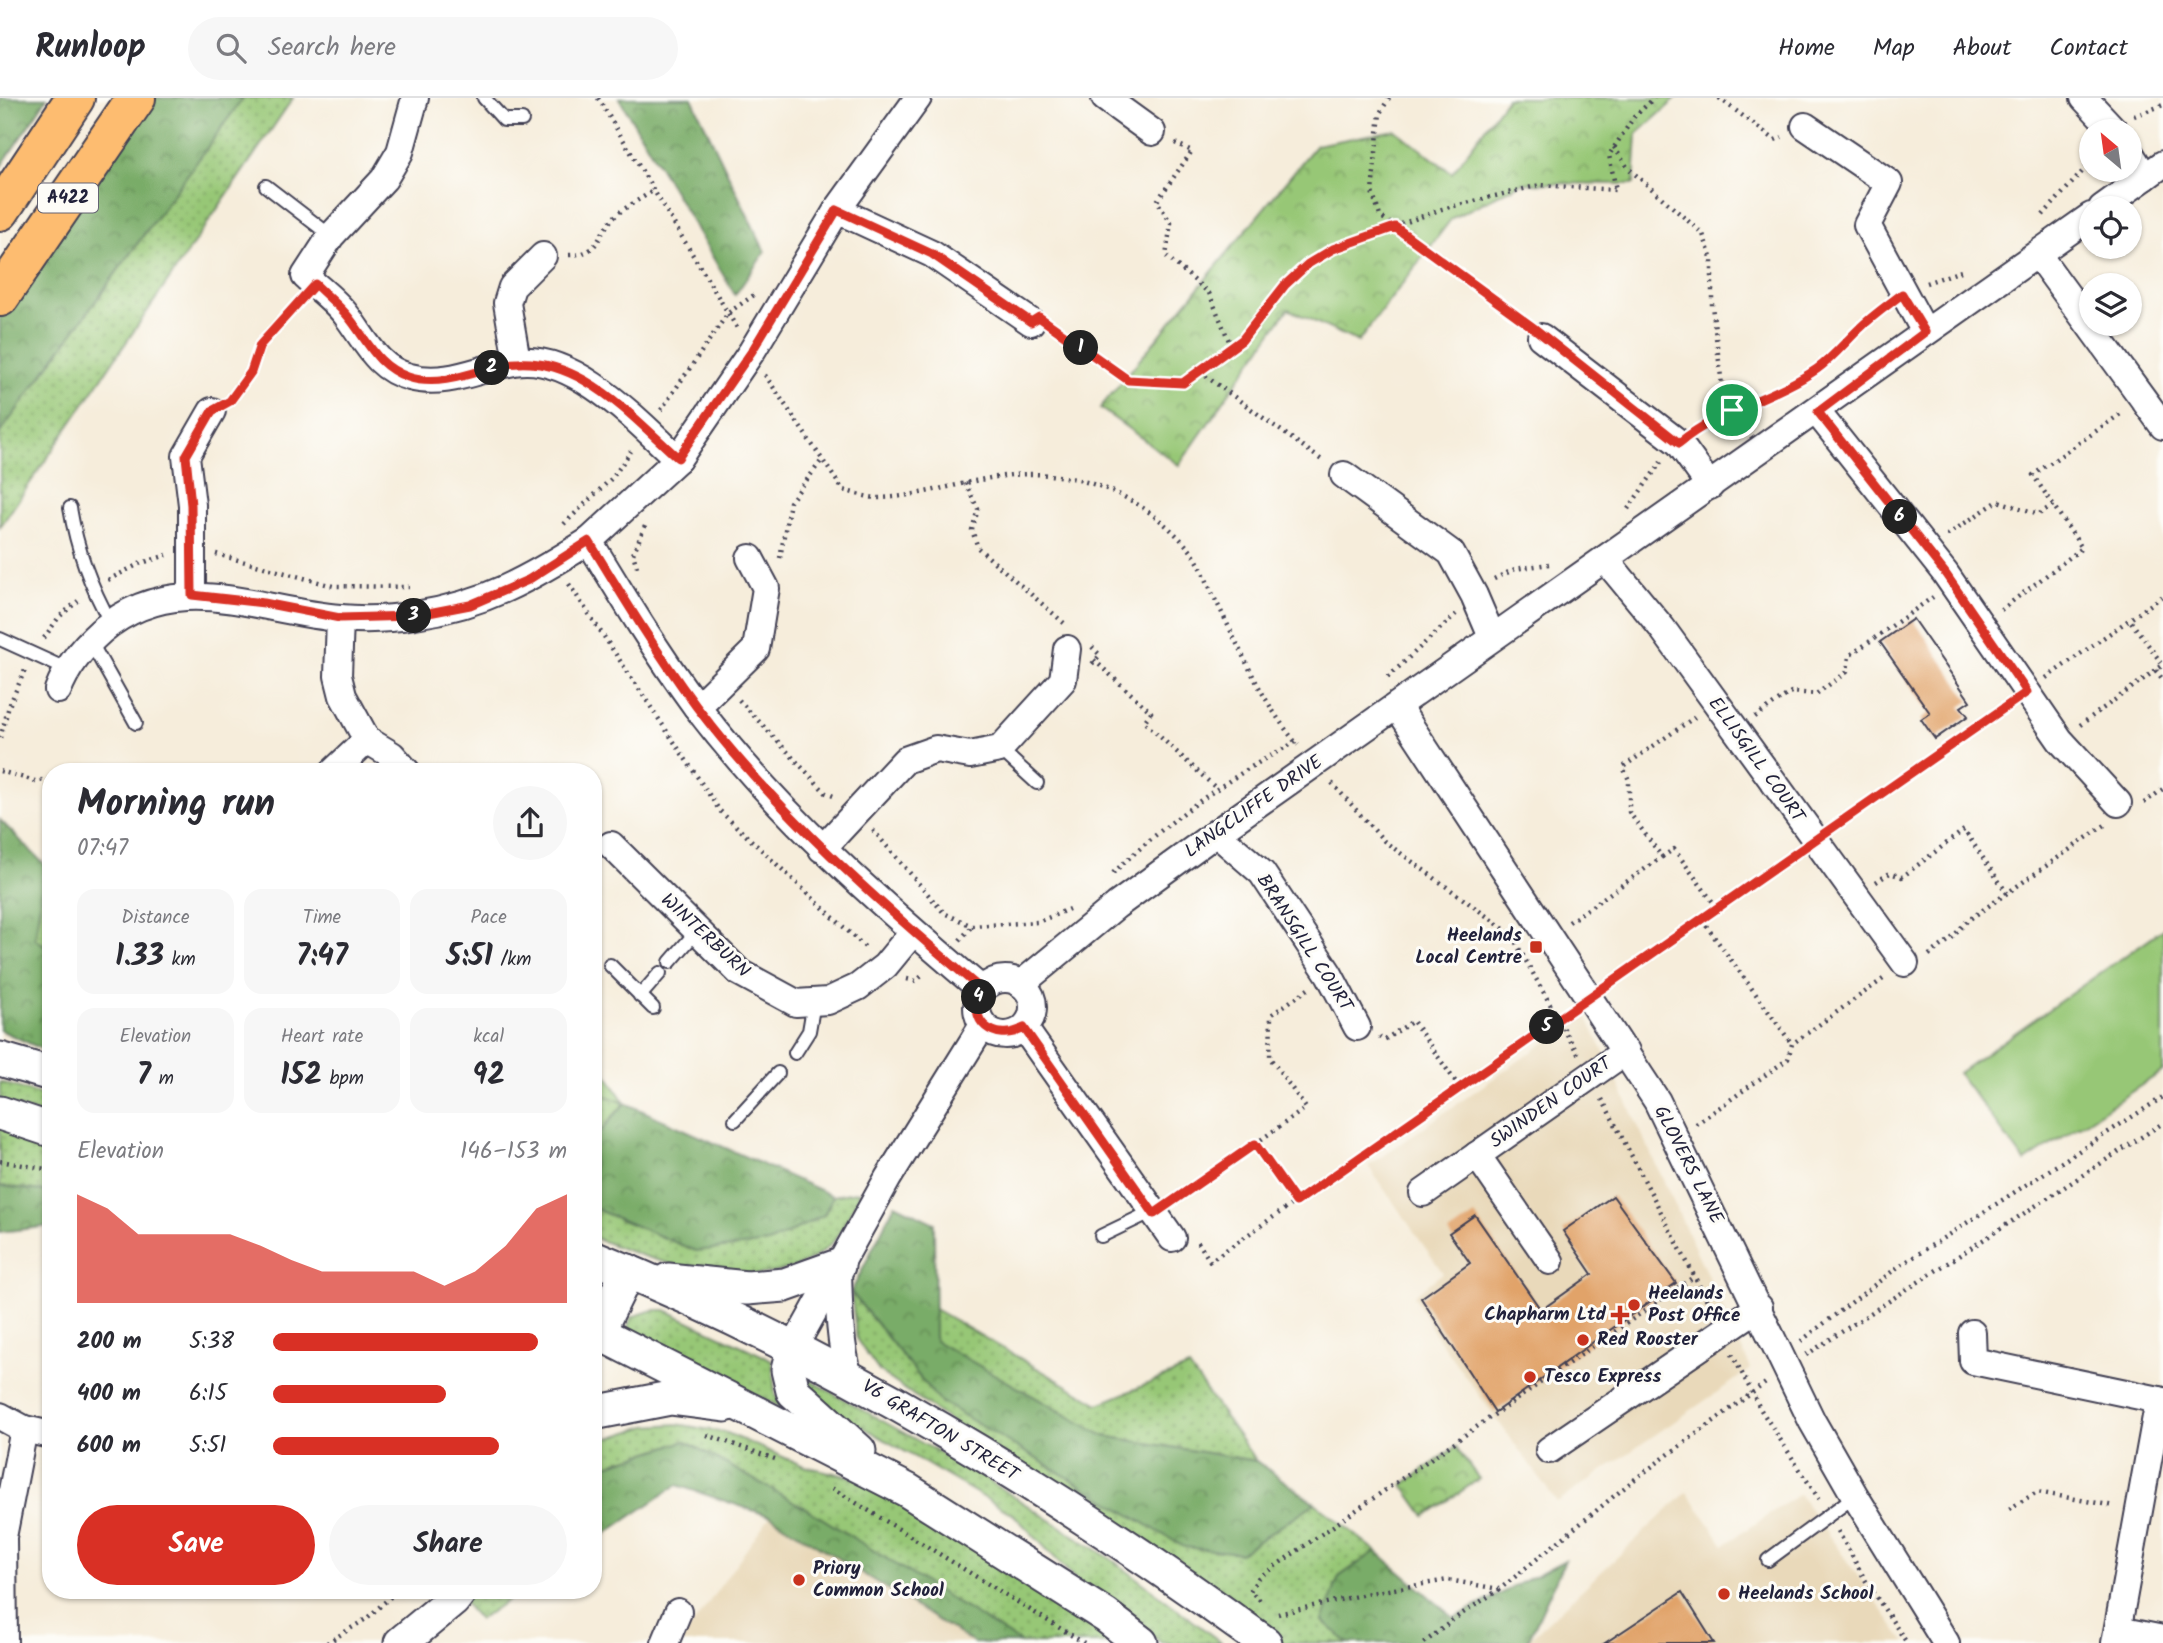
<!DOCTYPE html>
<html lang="en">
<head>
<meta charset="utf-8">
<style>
  :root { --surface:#fff; --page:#f7f7f7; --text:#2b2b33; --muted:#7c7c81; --line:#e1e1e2; --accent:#d93025 }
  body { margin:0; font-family:Kalam,sans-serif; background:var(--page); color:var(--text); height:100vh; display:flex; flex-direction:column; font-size:26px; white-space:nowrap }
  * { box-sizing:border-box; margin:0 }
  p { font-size:23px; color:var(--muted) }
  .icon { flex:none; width:38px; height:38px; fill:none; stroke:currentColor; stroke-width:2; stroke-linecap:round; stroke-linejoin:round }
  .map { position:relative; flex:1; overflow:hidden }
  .side { position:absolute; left:42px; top:665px; width:560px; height:836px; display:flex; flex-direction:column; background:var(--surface); border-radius:28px; box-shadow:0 2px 5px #0004 }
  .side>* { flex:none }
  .needle { width:46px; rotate:331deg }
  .fabs { position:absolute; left:2079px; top:21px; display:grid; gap:14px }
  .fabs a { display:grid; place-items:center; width:63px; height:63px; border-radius:50%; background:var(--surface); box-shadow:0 2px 5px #0004; font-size:35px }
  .pin { position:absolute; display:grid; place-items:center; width:60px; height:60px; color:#fff; margin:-30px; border:4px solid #fff; border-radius:50%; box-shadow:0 2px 7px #0007 }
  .km { position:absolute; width:35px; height:35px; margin:-18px; border-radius:50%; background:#222; color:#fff; font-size:19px; line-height:35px; text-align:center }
  .round { display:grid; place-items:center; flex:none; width:74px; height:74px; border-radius:37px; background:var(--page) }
  .headline { display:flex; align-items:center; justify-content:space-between; height:119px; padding:0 35px }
  h1 { font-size:38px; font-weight:700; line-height:52px }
  .stats { display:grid; grid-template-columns:repeat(3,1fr); gap:10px; height:119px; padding:7px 35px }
  .stats div { display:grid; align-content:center; border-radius:18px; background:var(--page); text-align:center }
  .stats b { font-size:30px; font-weight:700 }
  .stats small { font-size:19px; font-weight:400 }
  .stats p { font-size:19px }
  .chart { height:196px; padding:14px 35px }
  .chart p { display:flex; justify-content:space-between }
  .chart svg { width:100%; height:126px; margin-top:7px; fill:var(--accent); opacity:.7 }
  .primary-button { display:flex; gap:14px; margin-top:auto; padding:14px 35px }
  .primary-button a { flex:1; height:80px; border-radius:42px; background:var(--accent); color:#fff; font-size:28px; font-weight:700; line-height:80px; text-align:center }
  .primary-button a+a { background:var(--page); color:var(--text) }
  ul { padding:0 35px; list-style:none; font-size:23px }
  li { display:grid; grid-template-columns:112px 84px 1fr; align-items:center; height:52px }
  li i { height:18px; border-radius:9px; background:var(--accent) }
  header { display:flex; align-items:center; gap:42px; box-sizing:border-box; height:98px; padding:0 35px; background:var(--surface); border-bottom:2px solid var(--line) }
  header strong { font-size:33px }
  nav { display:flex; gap:38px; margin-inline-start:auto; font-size:24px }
  .search { width:490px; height:63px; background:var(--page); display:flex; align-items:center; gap:18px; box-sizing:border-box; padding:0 24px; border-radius:38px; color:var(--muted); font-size:26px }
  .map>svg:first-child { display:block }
</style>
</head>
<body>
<header>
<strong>Runloop</strong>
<div class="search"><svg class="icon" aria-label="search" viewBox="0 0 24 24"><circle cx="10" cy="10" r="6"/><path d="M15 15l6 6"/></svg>Search here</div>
<nav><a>Home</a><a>Map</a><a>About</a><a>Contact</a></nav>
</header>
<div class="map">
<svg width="2163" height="1545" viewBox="0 0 2163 1545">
  <defs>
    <pattern id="grass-dots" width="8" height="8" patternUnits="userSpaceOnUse" patternTransform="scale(1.75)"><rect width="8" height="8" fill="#97c776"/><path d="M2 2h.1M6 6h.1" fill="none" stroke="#7ba162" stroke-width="1.8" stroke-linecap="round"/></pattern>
    <pattern id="forest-crowns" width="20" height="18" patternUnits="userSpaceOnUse" patternTransform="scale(1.75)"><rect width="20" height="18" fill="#79ac67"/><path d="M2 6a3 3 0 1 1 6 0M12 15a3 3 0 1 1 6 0" fill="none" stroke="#638c56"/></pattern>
    <pattern id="park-crowns" width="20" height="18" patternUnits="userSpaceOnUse" patternTransform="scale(1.75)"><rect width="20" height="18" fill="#97c776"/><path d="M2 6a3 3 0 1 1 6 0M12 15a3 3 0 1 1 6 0" fill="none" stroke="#7ba162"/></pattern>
  </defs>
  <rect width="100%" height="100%" fill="#fdfcf7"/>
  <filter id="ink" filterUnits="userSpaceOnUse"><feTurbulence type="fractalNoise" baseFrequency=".0143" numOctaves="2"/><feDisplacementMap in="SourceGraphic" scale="14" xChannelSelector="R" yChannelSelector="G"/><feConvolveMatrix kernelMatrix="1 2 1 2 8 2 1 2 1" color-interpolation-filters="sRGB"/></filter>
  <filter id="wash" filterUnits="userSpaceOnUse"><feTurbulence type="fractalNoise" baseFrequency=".00686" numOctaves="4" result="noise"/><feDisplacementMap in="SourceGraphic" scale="28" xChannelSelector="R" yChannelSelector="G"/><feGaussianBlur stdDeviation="1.57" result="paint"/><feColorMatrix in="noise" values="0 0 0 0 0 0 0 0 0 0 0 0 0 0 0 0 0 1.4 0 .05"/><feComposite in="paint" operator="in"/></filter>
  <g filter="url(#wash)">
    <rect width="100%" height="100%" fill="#f6eddb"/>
    <g fill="#e9d9ba">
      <polygon points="1586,916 1751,1271 1557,1404 1436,1238 1414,1197 1443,1175 1368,1068"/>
      <polygon points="1687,1394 1724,1447 1799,1396 1906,1545 1525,1545"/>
      <polygon points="770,1418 974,1545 680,1545"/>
    </g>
    <g fill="url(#grass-dots)" stroke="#5c7458" stroke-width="2">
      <polygon points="243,0 293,0 0,429 0,335"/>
      <polygon points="45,767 51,772 51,851 35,842"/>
      <polygon points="0,984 51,1000 51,1020 0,1003"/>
      <polygon points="593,993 625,1005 600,1034 593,1031"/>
      <polygon points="0,1015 51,1032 51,1094 0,1088"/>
      <path d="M861,1093C852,1110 842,1136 828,1149C769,1203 657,1166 593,1139V1110L696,1153L824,1117L833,1098Z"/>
      <polygon points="851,1194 938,1302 1240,1455 1315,1405 1376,1453 1339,1479 1323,1523 1348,1545 1265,1545 879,1273 857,1242"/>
      <polygon points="933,1210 1099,1306 1189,1269 1256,1363 1104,1338 935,1243"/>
      <polygon points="653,1212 665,1212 772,1262 775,1297 784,1311 627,1233 631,1219"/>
      <polygon points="799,1276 986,1381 1114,1463 1222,1545 1162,1545 1082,1488 1014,1417 820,1304"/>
      <polygon points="677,1326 727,1335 804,1368 907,1392 1141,1545 1021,1545 812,1414 685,1343 593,1371 593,1345 647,1328"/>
      <polygon points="454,1493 515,1493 514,1498 479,1522"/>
    </g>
    <g fill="url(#forest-crowns)" stroke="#4e6751" stroke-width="2">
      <polygon points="0,0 47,0 0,70"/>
      <polygon points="136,0 243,0 0,335 0,199"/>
      <polygon points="619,0 692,0 765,154 735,197"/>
      <polygon points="0,722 45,767 35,841 51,851 51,946 48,954 0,932"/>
      <polygon points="625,1005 833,1098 824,1117 769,1145 696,1153 593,1110 593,1031 601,1033"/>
      <polygon points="0,1088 51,1094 51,1128 0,1134"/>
      <polygon points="895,1106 934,1125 935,1243 1104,1338 1256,1363 1315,1405 1240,1455 1184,1449 938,1302 851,1194"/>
      <polygon points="685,1343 812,1414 1021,1545 974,1545 770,1418 677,1387 593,1444 593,1371"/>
      <polygon points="1376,1453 1454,1520 1565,1462 1527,1545 1348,1545 1323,1523 1339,1479"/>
    </g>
    <g fill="url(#park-crowns)" stroke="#5c7458" stroke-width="2">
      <polygon points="1507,0 1677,0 1637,36 1634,86 1522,85 1452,120 1358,244 1288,211 1179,367 1100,310 1316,47 1395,32 1452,75"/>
      <polygon points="1456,1349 1479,1381 1425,1418 1403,1387"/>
    </g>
    <g fill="#97c776" stroke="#5c7458" stroke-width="2">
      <polygon points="2163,831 2163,973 2025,1064 1958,975"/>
      <polygon points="593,956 625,1005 593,993"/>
    </g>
    <g id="blocks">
      <g fill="#e1a369">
        <polygon points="1913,521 1970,603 1961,609 1968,618 1935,641 1921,621 1930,615 1880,544"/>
        <polygon points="1613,1098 1676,1185 1495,1314 1421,1200 1470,1165 1449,1135 1475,1117 1541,1212 1592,1176 1563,1133"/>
        <polygon points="1682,1494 1714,1545 1605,1545"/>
      </g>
    </g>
  </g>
  <g filter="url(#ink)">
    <use href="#blocks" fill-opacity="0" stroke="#424053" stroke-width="2"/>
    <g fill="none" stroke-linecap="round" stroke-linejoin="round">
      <defs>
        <g id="service">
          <polyline points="484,0 504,22 522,22"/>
          <polyline points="266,88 331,138"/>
          <path d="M70,410C77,452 90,488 111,525"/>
          <polyline points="0,541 66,571"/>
          <polyline points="90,543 136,625"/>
          <polyline points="1000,651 1037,685"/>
          <polyline points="670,864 697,833"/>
          <polyline points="610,867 653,910"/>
          <polyline points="640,898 660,875"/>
          <polyline points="795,955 809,933 814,904"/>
          <polyline points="735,1022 778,975"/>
          <polyline points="1101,1138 1153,1113"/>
          <polyline points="1768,1462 1855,1398"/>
        </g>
        <g id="minor">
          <path d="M415,0L400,54L384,81L331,138L305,178C319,191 336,203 347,218C366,243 377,271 410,279C446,289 480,270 514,264C573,253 639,325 678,361"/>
          <path d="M918,0L837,112L752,253L678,361L589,443C623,499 657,555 696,608C778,716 879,805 982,892"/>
          <polyline points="1105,0 1152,34"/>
          <polyline points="2084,0 2115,33"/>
          <polyline points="1805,28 1889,85 1867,127 1925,234"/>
          <polyline points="2130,55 2145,79"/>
          <polyline points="2102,110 2163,66"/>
          <polyline points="837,112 932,156 1031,224"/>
          <polyline points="2038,157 2163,328"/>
          <polyline points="1541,239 1679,345 1710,388"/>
          <polyline points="517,263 507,205 512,189 543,158"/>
          <polyline points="1817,314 1945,475 2060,642 2118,705"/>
          <polyline points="1344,377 1451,455 1474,497 1492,539"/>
          <polyline points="1605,461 1662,530 1905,865"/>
          <polyline points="192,497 192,407 186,358 212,313"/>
          <path d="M58,592C67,568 82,550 101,533C177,469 255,513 340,520C363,522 392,521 415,517C484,507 531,480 589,443"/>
          <polyline points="1397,608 1657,1003 1812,1323 1855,1398 1946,1545"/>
          <polyline points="697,609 756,551 766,490 750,460"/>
          <polyline points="367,642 392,657 407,674"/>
          <polyline points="333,674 367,642 343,598 338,578 340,520"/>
          <polyline points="1216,735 1262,775 1329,876 1357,929"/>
          <polyline points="611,747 739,874 796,905 828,903 858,889 885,868 913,834"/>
          <polyline points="822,751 905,662 936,651 970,657 1000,651 1063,582 1067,551"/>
          <circle cx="1005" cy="909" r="28"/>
          <polyline points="1021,886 1117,807 1216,735 2091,118"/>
          <polyline points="1024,930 1172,1140"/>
          <polyline points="1477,1057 1550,1163"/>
          <polyline points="1423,1095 1626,953"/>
          <path d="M838,1170C839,1208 839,1243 849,1279"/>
          <polyline points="1972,1235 1973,1263 2159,1302"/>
          <polyline points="794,1249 888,1080 983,927"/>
          <polyline points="0,1318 24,1331 51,1337"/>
          <polyline points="1549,1352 1759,1209"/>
          <polyline points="2118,1532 2163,1541"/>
          <polyline points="4,1545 3,1439 24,1331"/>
          <polyline points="665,1545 678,1514"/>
          <polyline points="2115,1545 2159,1302 2163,1303"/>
        </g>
        <g id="tertiary">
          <polyline points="0,961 51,976"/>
          <polyline points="0,1015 51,1032"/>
          <path d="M593,1159C834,1256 1056,1393 1265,1545"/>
          <polyline points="668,1182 747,1190 785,1187 838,1168"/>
          <polyline points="593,1232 907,1392 1106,1518 1141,1545"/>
          <polyline points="593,1244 628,1173"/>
          <polyline points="794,1249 788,1272 793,1293 859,1353"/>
          <polyline points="593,1315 670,1300 725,1307"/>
          <polyline points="401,1545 453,1502 460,1493"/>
        </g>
        <g id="primary">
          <polyline points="0,113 75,0"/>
          <polyline points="0,199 136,0"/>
        </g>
      </defs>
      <use href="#service" stroke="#424053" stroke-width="16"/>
      <use href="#minor" stroke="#424053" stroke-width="30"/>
      <use href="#tertiary" stroke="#424053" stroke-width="37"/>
      <use href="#primary" stroke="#424053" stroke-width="42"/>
      <g stroke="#424053" stroke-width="4.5" stroke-dasharray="2 5" stroke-linecap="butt">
        <polyline points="598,0 737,230"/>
        <polyline points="1389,0 1380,15 1372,94 1380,118 1522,222"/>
        <polyline points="1719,0 1775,42 1782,39"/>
        <polyline points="2134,18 2163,7"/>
        <polyline points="1175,45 1192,53 1157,103 1171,125 1166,158 1209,195 1232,250"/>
        <polyline points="1614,49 1628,70 1703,136 1712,162 1712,208 1722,287 1732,312"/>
        <polyline points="2043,117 2091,64"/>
        <path d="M569,157C598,156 596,142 609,125C618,112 640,102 654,92"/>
        <polyline points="1926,185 1964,172"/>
        <polyline points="1055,231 1128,282 1183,285 1242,242 1285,187 1308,166 1333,151 1442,111 1540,87 1616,92 1609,57 1634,19 1654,0"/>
        <polyline points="1200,274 1323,363"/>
        <path d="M765,277L843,392C854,395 868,400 880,400C931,398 980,376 1032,376C1093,377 1150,404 1190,452C1200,464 1207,484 1214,499C1239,548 1262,605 1298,647"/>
        <polyline points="232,300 251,274 260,247 298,205"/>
        <polyline points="661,312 728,215 754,197"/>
        <polyline points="1699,330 1819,270 1883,211"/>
        <polyline points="965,385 978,411 972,432 978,450 1064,525"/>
        <polyline points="1628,411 1661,364"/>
        <polyline points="564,426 613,379 631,353"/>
        <polyline points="1947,437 1998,403 2039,416 2053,407"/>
        <polyline points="216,456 333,488 409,489"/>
        <polyline points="780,460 790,404 822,362"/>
        <polyline points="637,469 633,456 645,428"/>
        <polyline points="1494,481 1515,471 1549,466"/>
        <polyline points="108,482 139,466 167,457"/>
        <polyline points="569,486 720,713 867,851"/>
        <polyline points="2001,512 2082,450 2033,377 2122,315"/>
        <polyline points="44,540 59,519 78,503"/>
        <polyline points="1092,549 1100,557 1092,566"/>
        <polyline points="1094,562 1151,614 1144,624 1217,691"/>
        <polyline points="2156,572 2163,582"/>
        <polyline points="1388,579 1456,516"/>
        <polyline points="2046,580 2163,498"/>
        <polyline points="739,602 826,695 836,699"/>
        <polyline points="1755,619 1791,594 1816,596 1847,574 1849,558 1933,499"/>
        <polyline points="2080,627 2163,567 2129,521"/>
        <polyline points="0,640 9,608 25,572"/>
        <polyline points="0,673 35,683 51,681"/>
        <polyline points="98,674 100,674"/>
        <polyline points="1332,685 1384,743 1511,836 1578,956"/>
        <polyline points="2144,705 2163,691"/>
        <polyline points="1838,728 2008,608"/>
        <polyline points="873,732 944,815 972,828 1038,824 1069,811"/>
        <polyline points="1662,759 1674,751 1718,811"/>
        <path d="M1113,775C1168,723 1228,679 1296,644"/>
        <polyline points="1876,784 1890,775 1902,779 1964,732 2007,795"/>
        <polyline points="1702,822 1792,946"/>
        <polyline points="1569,824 1662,759 1629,714 1629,682 1623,669 1695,619"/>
        <polyline points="960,842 972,828"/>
        <polyline points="1929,857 1951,841 1967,823 2105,727"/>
        <polyline points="907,881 916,883 923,877"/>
        <polyline points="1611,886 1796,757"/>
        <polyline points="1379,939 1384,942 1413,923 1460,990"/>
        <polyline points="1602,1001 1711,1210"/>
        <polyline points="1696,1026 1788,961 1792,946 1886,879"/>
        <polyline points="1255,1046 1296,1103"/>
        <polyline points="0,1063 51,1072"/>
        <polyline points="1175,1102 1306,1010 1270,960 1271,917 1308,891"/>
        <polyline points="1198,1144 1210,1163 1569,914"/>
        <polyline points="1801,1243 1898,1169 2163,999"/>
        <polyline points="1732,1256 1761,1312 1819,1401"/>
        <polyline points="1806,1257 2163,1025"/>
        <polyline points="707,1337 778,1362"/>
        <polyline points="832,1390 1084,1545"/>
        <polyline points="2009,1411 2037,1394 2114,1408"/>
        <polyline points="1838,1433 1867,1485 1907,1545"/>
        <polyline points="1260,1502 1250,1493 1258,1480 1695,1178"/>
        <polyline points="1278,1516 1370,1495 1448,1482 1499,1491"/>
        <polyline points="327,1545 366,1521 397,1493"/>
        <polyline points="1424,1545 1454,1521 1500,1491 1635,1381 1767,1284"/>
      </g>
      <use href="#service" stroke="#fff" stroke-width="12"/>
      <use href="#minor" stroke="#fff" stroke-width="26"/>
      <use href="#tertiary" stroke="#fff" stroke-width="33"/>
      <use href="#primary" stroke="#fdbc70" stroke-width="38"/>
    </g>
  </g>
  <g fill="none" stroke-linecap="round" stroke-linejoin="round" filter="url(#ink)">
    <defs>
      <path id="route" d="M837,112L932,156L1031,224L1039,219L1128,282L1183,285L1242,242L1285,187L1308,166L1333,151L1395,129L1535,231L1679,345C1720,311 1773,301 1817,271C1833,260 1846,243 1860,230C1873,217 1888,207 1902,196L1925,234L1818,314L1945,475L2027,594L1296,1104L1255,1046L1154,1116L1024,930C995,946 965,923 982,892C879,805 778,716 696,608C657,555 623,499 589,443L528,482L470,507L413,518L340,520L264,505L192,497L191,407L186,358L212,313L230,303L251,274L260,247L315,186C325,196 336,205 346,216C367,240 374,267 408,279C437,289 469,276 497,268C572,249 628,315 678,360L752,253Z"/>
    </defs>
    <use href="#route" stroke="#fff" stroke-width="14"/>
    <use href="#route" stroke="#d93025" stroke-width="9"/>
  </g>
  <g fill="#c8321e" stroke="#fdfcf7" stroke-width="2.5">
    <rect x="1529" y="842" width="14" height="14" rx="3.5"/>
    <circle cx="1634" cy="1207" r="7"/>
    <path d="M1616.5 1206.5h7v7h7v7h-7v7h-7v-7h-7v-7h7z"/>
    <circle cx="1583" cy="1242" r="7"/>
    <circle cx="1530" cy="1279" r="7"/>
    <circle cx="799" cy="1482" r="7"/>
    <circle cx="1724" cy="1496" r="7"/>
  </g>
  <g text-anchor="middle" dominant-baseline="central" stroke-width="6" stroke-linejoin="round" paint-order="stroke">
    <rect fill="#fdfcf7" stroke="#646373" stroke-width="2" x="38" y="85.5" width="60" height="29" rx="5"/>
    <g font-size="18" font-weight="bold" fill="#22223b">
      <text x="68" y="100">A422</text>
    </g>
    <g font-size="19" fill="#22223b" stroke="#fdfcf7">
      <text transform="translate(1756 662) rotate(54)">ELLISGILL COURT</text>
      <text transform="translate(1254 709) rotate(-35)">LANGCLIFFE DRIVE</text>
      <text transform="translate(705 838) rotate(43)">WINTERBURN</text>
      <text transform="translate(1304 845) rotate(57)">BRANSGILL COURT</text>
      <text transform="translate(1551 1005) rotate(-35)">SWINDEN COURT</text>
      <text transform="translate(1688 1067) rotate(63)">GLOVERS LANE</text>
      <text transform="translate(940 1333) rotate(31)">V6 GRAFTON STREET</text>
    </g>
    <g font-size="19" font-weight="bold" fill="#22223b" stroke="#fdfcf7" text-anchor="start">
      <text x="1522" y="838" text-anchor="end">Heelands<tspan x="1522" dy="22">Local Centre</tspan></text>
      <text x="1648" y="1196">Heelands<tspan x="1648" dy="22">Post Office</tspan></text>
      <text x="1606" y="1217" text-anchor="end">Chapharm Ltd</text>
      <text x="1597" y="1242">Red Rooster</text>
      <text x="1544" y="1279">Tesco Express</text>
      <text x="813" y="1471">Priory<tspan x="813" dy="22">Common School</tspan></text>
      <text x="1738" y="1496">Heelands School</text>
    </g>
  </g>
</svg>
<div class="fabs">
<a><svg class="needle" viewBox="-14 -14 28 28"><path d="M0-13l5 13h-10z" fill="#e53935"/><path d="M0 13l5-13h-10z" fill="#7c7c81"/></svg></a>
<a><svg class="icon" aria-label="locate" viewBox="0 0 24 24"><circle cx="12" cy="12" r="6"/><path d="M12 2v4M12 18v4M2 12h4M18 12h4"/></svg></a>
<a><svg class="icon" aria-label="layers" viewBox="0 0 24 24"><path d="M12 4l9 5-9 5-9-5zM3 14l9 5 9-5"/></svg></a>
</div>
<div class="pin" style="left:1732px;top:312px;background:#1e9e55"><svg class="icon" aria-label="arrive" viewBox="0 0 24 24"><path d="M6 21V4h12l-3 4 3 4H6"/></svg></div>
<b class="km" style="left:1081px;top:250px">1</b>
<b class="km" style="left:492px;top:270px">2</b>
<b class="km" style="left:414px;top:518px">3</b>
<b class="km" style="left:979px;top:899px">4</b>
<b class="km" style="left:1547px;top:929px">5</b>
<b class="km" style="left:1900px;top:419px">6</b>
<section class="side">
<div class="headline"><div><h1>Morning run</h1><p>07:47</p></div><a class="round"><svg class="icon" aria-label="share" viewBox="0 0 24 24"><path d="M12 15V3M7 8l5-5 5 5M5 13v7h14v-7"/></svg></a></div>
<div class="stats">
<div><p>Distance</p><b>1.33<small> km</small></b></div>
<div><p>Time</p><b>7:47</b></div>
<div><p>Pace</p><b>5:51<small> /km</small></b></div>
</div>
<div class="stats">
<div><p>Elevation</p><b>7<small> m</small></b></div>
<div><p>Heart rate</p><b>152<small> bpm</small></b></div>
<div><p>kcal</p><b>92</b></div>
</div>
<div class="chart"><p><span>Elevation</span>146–153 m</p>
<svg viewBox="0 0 160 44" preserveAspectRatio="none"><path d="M0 44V6L10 11L20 20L30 20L40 20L50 20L60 24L70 29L80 33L90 33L100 33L110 33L120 38L130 33L140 24L150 11L160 6V44z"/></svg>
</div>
<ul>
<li><b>200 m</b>5:38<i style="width:90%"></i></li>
<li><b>400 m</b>6:15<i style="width:59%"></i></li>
<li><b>600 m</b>5:51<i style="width:77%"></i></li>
</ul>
<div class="primary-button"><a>Save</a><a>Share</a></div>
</section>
</div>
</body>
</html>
